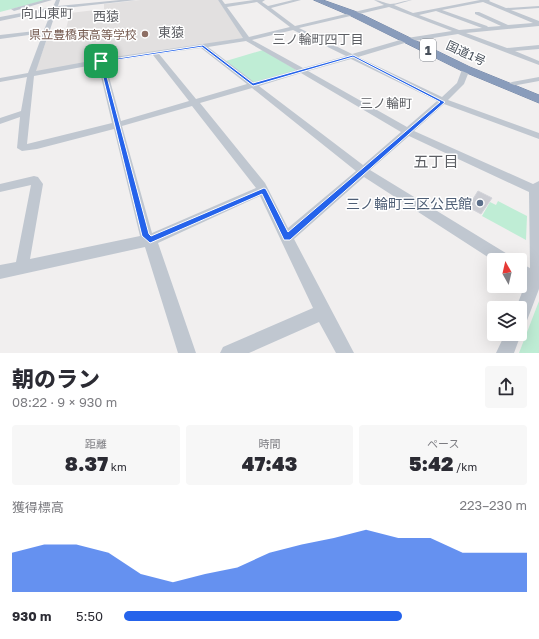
<!DOCTYPE html>
<html lang="ja">
<head>
<meta charset="utf-8">
<style>
  :root { --surface:#fff; --page:#f7f7f7; --text:#2b2b33; --muted:#7c7c81; --accent:#2563eb }
  body { margin:0; font-family:"Golos Text","Noto Sans JP",sans-serif; background:var(--page); color:var(--text); height:100vh; display:flex; flex-direction:column; font-size:15px; white-space:nowrap }
  * { box-sizing:border-box; margin:0 }
  p { font-size:13px; color:var(--muted) }
  .icon { flex:none; width:22px; height:22px; fill:none; stroke:currentColor; stroke-width:2; stroke-linecap:round; stroke-linejoin:round }
  .map { position:relative; height:353px; overflow:hidden }
  .drawer { display:flex; flex-direction:column; background:var(--surface); flex:1 }
  .drawer>* { flex:none }
  .needle { width:26px; rotate:352deg }
  .controls { position:absolute; left:487px; top:253px; display:grid; gap:8px }
  .controls a { display:grid; place-items:center; width:40px; height:40px; border-radius:4px; background:var(--surface); box-shadow:0 4px 16px #0002; font-size:20px }
  .pin { position:absolute; display:grid; place-items:center; width:34px; height:34px; color:#fff; margin:-17px; border-radius:8px; box-shadow:0 2px 6px #0006 }
  .round { display:grid; place-items:center; flex:none; width:42px; height:42px; border-radius:4px; background:var(--page) }
  .summary { display:flex; align-items:center; justify-content:space-between; height:68px; padding:0 12px }
  h1 { font-size:22px; font-weight:800; line-height:30px }
  .figures { display:grid; grid-template-columns:repeat(3,1fr); gap:6px; height:68px; padding:4px 12px }
  .figures div { display:grid; align-content:center; border-radius:4px; background:var(--page); text-align:center }
  .figures b { font-size:20px; font-weight:800 }
  .figures small { font-size:11px; font-weight:400 }
  .figures p { font-size:11px }
  .chart { height:112px; padding:8px 12px }
  .chart p { display:flex; justify-content:space-between }
  .chart svg { width:100%; height:72px; margin-top:4px; fill:var(--accent); opacity:.7 }
  ul { padding:0 12px; list-style:none; font-size:13px }
  li { display:grid; grid-template-columns:64px 48px 1fr; align-items:center; height:30px }
  li i { height:10px; border-radius:5px; background:var(--accent) }
  .map>svg:first-child { display:block }
</style>
</head>
<body>
<div class="map">
<svg width="539" height="353" viewBox="0 0 539 353">
  <rect width="100%" height="100%" fill="#f1efef"/>
  <polygon fill="#e2e0e0" points="140,0 218,0 244,38 35,72 50,31 66,29 70,13 104,9 104,4"/>
  <g fill="#bfedd5">
    <polygon points="0,0 46,0 0,12"/>
    <polygon points="263,50 295,69 295,71 252,83 226,61"/>
    <polygon points="498,201 527,216 526,240 482,216 490,202 496,205"/>
    <polygon points="539,301 539,353 519,353"/>
  </g>
  <polygon fill="#cccdd3" stroke="#d3d4da" points="478,191 492,198 481,214 468,207"/>
  <g fill="none" stroke-linecap="round" stroke-linejoin="round">
    <defs>
      <polygon id="highway" points="314,0 323,0 357,12 470,67 539,95 539,103 462,71 351,16"/>
    </defs>
    <use href="#highway" stroke="#7487a7" stroke-width="1"/>
    <g fill="#c0c7d0" fill-rule="evenodd">
      <polygon points="44,0 52,0 14,11 11,9"/>
      <path d="M56,0H60L58,6L120,0H136L57,9L36,71L101,59L243,38L218,0H222L225,4L254,0H265L262,2L268,6L293,0H301L271,8L295,26L384,5L374,0C380,0 384,3 390,4C397,4 405,0 412,0L394,5L413,13L480,0H490L489,1L506,8L539,6V8L511,10L539,21V26L466,33L507,48L539,45V49L515,51L539,61V65L458,34L408,42L358,57L442,97L457,83L463,67H469L470,69L464,84L448,100L539,133V139L444,104L414,131L533,184L539,181V289L526,323L520,325V308H516L526,282L520,278V263L530,268L529,192L409,136L370,170L509,255L511,260H494V261L364,177L294,239L354,353H336L319,322L249,353H220L223,347L313,308L260,196L158,243L196,353H178L145,247L0,279V265L16,262L31,185L0,192V184L34,176L38,177L43,184L30,259L140,236L114,129L37,149L22,151L17,148L20,117L0,124V118L21,111L27,77L0,82V78L28,73L43,33L0,39V35L44,30L52,10L0,21V17L53,7ZM257,2L290,27L249,37L227,7ZM483,2L533,23L508,25L479,12H475V14L501,26L488,27L487,26L442,10ZM389,7L452,31L407,38L352,54L299,28ZM436,11L482,28L459,30L419,15ZM293,30L346,56L303,68L252,40ZM246,41L296,70L254,82L208,47ZM201,48L247,84L196,99L159,54ZM153,55L189,101L121,121L105,62ZM351,59L437,101L407,127L308,71ZM98,64L112,123L27,144L34,76ZM301,73L401,132L363,165L259,86ZM252,88L356,171L288,228L265,183L200,103ZM192,106L256,188L152,233L122,126Z"/>
      <polygon points="539,77 539,81 512,86 508,84 512,82"/>
      <polygon points="520,331 521,334 514,353 496,353 505,334 520,334"/>
    </g>
    <use href="#highway" fill="#899cbb" fill-rule="evenodd"/>
  </g>
  <path fill="#2563eb" stroke="#fff" fill-rule="evenodd" d="M203,45L253,83L353,55L445,102L290,240H284L262,194L150,243L142,236L99,61ZM202,47L253,86L353,57L440,102L288,232L266,189L264,188L151,236L149,234L103,62Z"/>
  <circle fill="#8d6e63" stroke="#fff" stroke-width="1.5" cx="145" cy="34" r="4"/>
  <circle fill="#5c6f8a" stroke="#fff" stroke-width="1.5" cx="480" cy="203" r="4"/>
  <g text-anchor="middle" dominant-baseline="central" stroke-width="3" stroke-linejoin="round" paint-order="stroke">
    <g font-size="12" fill="#785e54" stroke="#fff" text-anchor="end">
      <text x="137" y="34">県立豊橋東高等学校</text>
    </g>
    <g font-size="12" fill="#48505b" stroke="#fff">
      <text transform="translate(466 53) rotate(25)">国道1号</text>
    </g>
    <g font-size="13" fill="#5c5e63" stroke="#fff">
      <text x="47" y="13">向山東町</text>
      <text x="386" y="103">三ノ輪町</text>
    </g>
    <g font-size="13" fill="#5c5e63" stroke="#fff">
      <text x="106" y="16">西猿</text>
      <text x="171" y="32">東猿</text>
      <text x="318" y="39">三ノ輪町四丁目</text>
    </g>
    <rect fill="#fff" stroke="#7f848c" stroke-width="1" x="420" y="39" width="16" height="22" rx="3"/>
    <g font-size="13" font-weight="bold" fill="#48505b">
      <text x="428" y="50">1</text>
    </g>
    <g font-size="14" fill="#4e5e75" stroke="#fff" text-anchor="end">
      <text x="472" y="203">三ノ輪町三区公民館</text>
    </g>
    <g font-size="15" fill="#5c5e63" stroke="#fff">
      <text x="436" y="161">五丁目</text>
    </g>
  </g>
</svg>
<div class="controls">
<a><svg class="needle" viewBox="-14 -14 28 28"><path d="M0-13l5 13h-10z" fill="#e53935"/><path d="M0 13l5-13h-10z" fill="#7c7c81"/></svg></a>
<a><svg class="icon" aria-label="layers" viewBox="0 0 24 24"><path d="M12 4l9 5-9 5-9-5zM3 14l9 5 9-5"/></svg></a>
</div>
<div class="pin" style="left:101px;top:61px;background:#1e9e55"><svg class="icon" aria-label="arrive" viewBox="0 0 24 24"><path d="M6 21V4h12l-3 4 3 4H6"/></svg></div>
</div>
<section class="drawer">
<div class="summary"><div><h1>朝のラン</h1><p>08:22 · 9 × 930 m</p></div><a class="round"><svg class="icon" aria-label="share" viewBox="0 0 24 24"><path d="M12 15V3M7 8l5-5 5 5M5 13v7h14v-7"/></svg></a></div>
<div class="figures">
<div><p>距離</p><b>8.37<small> km</small></b></div>
<div><p>時間</p><b>47:43</b></div>
<div><p>ペース</p><b>5:42<small> /km</small></b></div>
</div>
<div class="chart"><p><span>獲得標高</span>223–230 m</p>
<svg viewBox="0 0 160 44" preserveAspectRatio="none"><path d="M0 44V20L10 15L20 15L30 20L40 33L50 38L60 33L70 29L80 20L90 15L100 11L110 6L120 11L130 11L140 20L150 20L160 20V44z"/></svg>
</div>
<ul>
<li><b>930 m</b>5:50<i style="width:69%"></i></li>
</ul>
</section>
</body>
</html>
